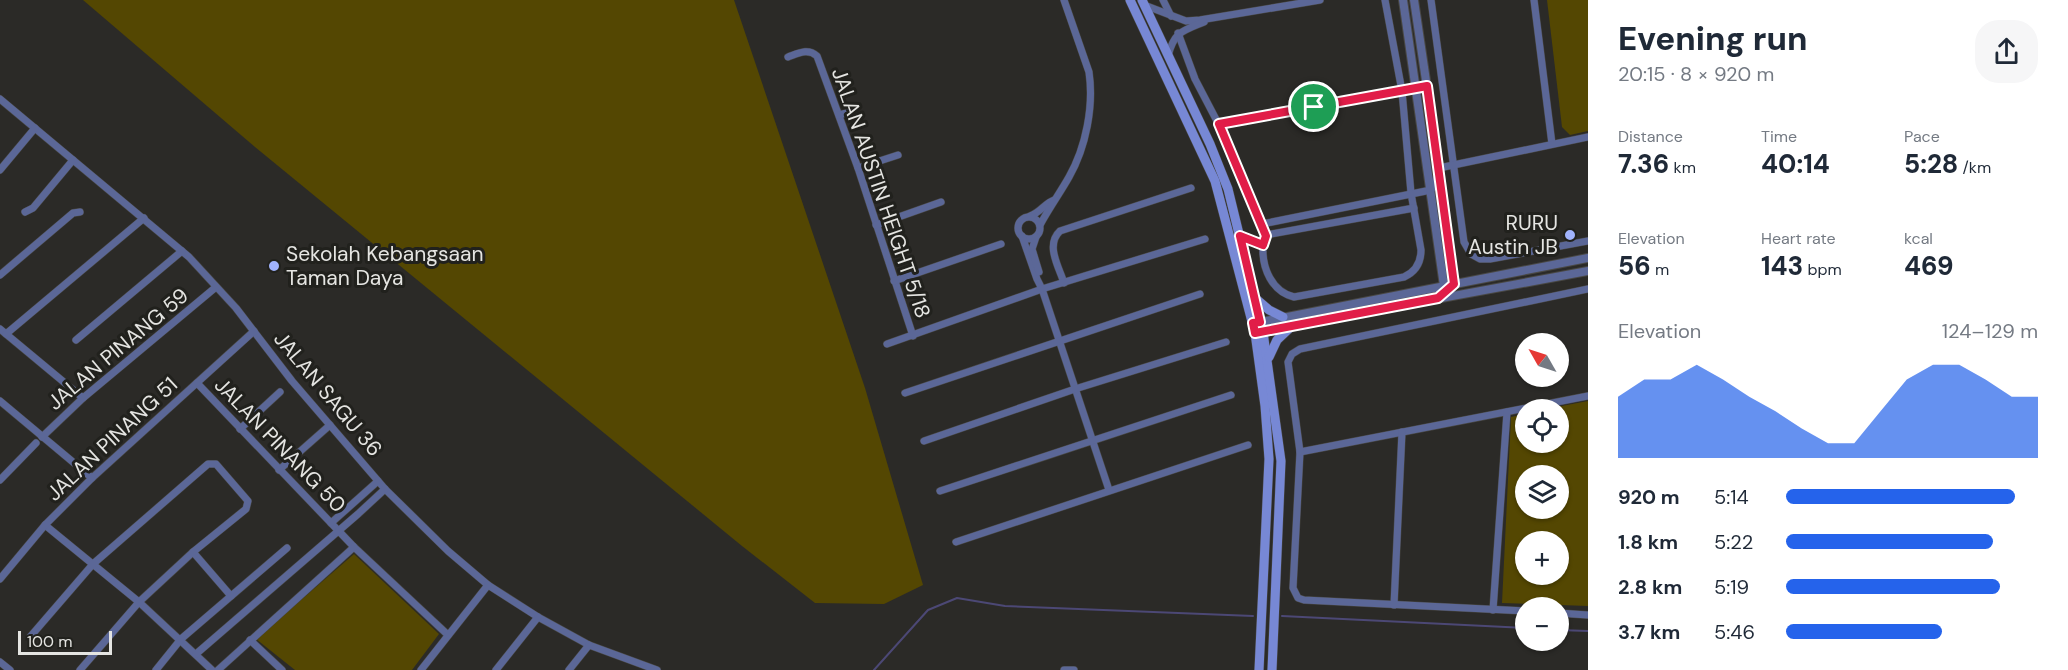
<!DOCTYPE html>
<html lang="en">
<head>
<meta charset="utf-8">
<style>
  :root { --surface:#fff; --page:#f6f6f7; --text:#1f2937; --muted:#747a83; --accent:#2563eb }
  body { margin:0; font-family:"DM Sans",sans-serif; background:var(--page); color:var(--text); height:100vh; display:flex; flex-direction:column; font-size:22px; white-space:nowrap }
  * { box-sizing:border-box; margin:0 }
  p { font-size:20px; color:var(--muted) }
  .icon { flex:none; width:33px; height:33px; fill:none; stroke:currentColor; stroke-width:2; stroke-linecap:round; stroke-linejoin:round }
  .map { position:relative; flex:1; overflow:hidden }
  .panel { display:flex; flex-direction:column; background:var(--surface); width:480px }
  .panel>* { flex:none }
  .needle { width:39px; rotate:309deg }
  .fabs { position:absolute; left:1515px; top:333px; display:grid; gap:12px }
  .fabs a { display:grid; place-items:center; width:54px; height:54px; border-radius:50%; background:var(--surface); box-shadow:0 2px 4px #0004; font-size:30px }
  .scale { position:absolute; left:18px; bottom:15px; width:94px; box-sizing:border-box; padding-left:6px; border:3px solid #e5e5e2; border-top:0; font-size:16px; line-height:21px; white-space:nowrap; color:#e5e5e2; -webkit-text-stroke:4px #21211d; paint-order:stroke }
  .pin { position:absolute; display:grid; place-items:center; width:51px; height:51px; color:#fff; margin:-26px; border:3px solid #fff; border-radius:50%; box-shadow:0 2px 6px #0007 }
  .round { display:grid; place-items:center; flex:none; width:63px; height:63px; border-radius:24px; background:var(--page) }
  .summary { display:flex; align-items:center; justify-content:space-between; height:102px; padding:0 30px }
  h1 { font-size:33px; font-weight:800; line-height:45px }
  .stats { display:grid; grid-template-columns:repeat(3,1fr); gap:9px; height:102px; padding:6px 30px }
  .stats div { display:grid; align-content:center }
  .stats b { font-size:26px; font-weight:800 }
  .stats small { font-size:16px; font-weight:400 }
  .stats p { font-size:16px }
  .chart { height:168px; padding:12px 30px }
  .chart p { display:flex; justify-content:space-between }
  .chart svg { width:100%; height:108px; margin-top:6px; fill:var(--accent); opacity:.7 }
  ul { padding:0 30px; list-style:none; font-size:20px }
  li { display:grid; grid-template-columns:96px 72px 1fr; align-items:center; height:45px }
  li i { height:15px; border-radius:8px; background:var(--accent) }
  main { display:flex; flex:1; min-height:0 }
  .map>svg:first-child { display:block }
</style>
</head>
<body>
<main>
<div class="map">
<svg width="1588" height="670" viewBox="0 0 1588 670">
  <rect width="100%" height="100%" fill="#2b2a27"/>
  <g fill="#544702" fill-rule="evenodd">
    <polygon points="83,0 734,0 865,388 923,585 884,604 815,603 742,546 255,147"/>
    <polygon points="1547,0 1588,0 1588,131 1570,135 1562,127"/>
    <path d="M1588,401V606L1502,603L1511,417L1525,414L1526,442H1558V410L1546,409ZM1526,476H1558V508H1526ZM1526,542H1558V574H1526Z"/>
    <polygon points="354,554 439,634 412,670 295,670 256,639"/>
  </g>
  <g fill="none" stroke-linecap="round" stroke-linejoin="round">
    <g stroke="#4c4875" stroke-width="2">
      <polyline points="1282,616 1526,628"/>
      <polyline points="1558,630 1588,631"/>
      <polyline points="874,670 928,610 957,598 1005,606 1253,616"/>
    </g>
    <defs>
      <g id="minor">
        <polyline points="1163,0 1171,16"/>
        <polyline points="1431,0 1464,242 1471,254 1480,259 1490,259 1588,241"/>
        <polyline points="1534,0 1552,144"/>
        <polyline points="1144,5 1186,21 1200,20 1320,0"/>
        <path d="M1178,33L1195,79L1219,125L1262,224C1266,236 1263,236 1263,247C1262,268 1272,292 1294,297L1404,277C1415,272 1421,263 1421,250L1411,193L1402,91L1385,0"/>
        <path d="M1168,56C1174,32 1182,31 1204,22"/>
        <path d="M788,57C799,53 808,48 817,56L858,168L913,336"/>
        <polyline points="0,99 189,257 236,308 292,381 385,489 448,551 488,585 538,617 589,645 657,670"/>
        <polyline points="839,115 854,111"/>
        <polyline points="1219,125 1427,86"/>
        <polyline points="858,168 898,155"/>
        <polyline points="0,170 35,128"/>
        <polyline points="25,212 33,208 73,160"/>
        <path d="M1030,216C1041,212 1045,203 1054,200"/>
        <circle cx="1029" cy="228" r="11"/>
        <polyline points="1262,224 1431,190 1435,184 1439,168 1588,137"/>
        <polyline points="876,225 941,202"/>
        <path d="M1040,225C1049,208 1060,193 1069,177C1086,147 1094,106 1089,72L1064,0"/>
        <polyline points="1266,235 1414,208"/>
        <polyline points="1022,236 1037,279 1042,289 1109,490"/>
        <polyline points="1240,236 1263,245"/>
        <polyline points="1036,237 1032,249 1039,272"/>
        <polyline points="0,275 73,213 80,212"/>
        <polyline points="894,281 1001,244"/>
        <path d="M1064,283C1059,267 1045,245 1060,231L1191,188"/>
        <polyline points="0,329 83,398"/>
        <polyline points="6,334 144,218"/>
        <polyline points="76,340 182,251"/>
        <polyline points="887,344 1042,289 1205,239"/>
        <polyline points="197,383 354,547 448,635"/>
        <polyline points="905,393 1200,294"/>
        <polyline points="0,401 92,478"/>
        <polyline points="240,429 280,392"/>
        <polyline points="42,437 83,398 216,287"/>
        <polyline points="924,441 1075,389 1226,342"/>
        <polyline points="1300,452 1588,396"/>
        <polyline points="279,470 330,425"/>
        <polyline points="0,480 36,443"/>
        <polyline points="940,491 1231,395"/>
        <polyline points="331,523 378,481"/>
        <polyline points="45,525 139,602 212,670"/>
        <polyline points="956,542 1248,445"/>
        <polyline points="193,552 231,596"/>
        <polyline points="0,579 45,525 92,478 254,331"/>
        <polyline points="1394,605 1402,432"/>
        <polyline points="1493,610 1507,412"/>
        <polyline points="1526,611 1344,602 1304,600 1298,598 1293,588 1300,452 1288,362 1292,354 1300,349 1588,289"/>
        <polyline points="1558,613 1588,615"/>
        <polyline points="30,637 93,564 208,464 216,464 248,501 246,509 193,552 139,602 80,670"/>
        <polyline points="250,640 282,670"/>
        <polyline points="196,654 358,514 385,489"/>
        <polyline points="0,662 10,670"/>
        <polyline points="156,670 181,639 287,548"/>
        <polyline points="218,670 354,547"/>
        <polyline points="421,670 488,585"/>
        <polyline points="496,670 538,617"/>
        <polyline points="569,670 589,645"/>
        <polyline points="1064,670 1074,670"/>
      </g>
      <g id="tertiary">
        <polyline points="1403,0 1444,286 1448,288"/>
        <polyline points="1414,0 1439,168 1454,284 1452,287"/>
        <polyline points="1256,323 1588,258"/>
        <polyline points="1258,332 1588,271"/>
      </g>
      <g id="secondary">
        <polyline points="1130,0 1215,181 1255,333 1265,406 1269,459 1259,670"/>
        <polyline points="1142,0 1210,144 1228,189 1263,332 1281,461 1272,670"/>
        <polyline points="1255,298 1269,310 1283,317"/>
        <polyline points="1269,357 1277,340 1292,326"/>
      </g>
    </defs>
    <use href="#minor" stroke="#494845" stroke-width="8"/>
    <use href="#tertiary" stroke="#494845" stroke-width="10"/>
    <use href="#secondary" stroke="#494845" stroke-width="10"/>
    <use href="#minor" stroke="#5b6797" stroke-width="7"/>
    <use href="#tertiary" stroke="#5b6797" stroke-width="8"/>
    <use href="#secondary" stroke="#7788d5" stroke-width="9"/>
  </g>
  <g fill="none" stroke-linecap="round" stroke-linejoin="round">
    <defs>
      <polygon id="route" points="1427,86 1454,284 1438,298 1255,333 1253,323 1260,322 1240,236 1263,245 1266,236 1219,124"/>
    </defs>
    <use href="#route" stroke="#fff" stroke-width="12"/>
    <use href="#route" stroke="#e11d48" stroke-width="8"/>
  </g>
  <g fill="#a1b3fd" stroke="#21211d" stroke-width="2">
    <circle cx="1570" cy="235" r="6"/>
    <circle cx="274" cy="266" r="6"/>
  </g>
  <g text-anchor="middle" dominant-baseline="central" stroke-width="6" stroke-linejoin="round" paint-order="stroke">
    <g font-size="21" fill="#e5e5e2" stroke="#21211d">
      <text transform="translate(881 193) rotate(71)">JALAN AUSTIN HEIGHT 5/18</text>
      <text transform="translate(118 349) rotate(-40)">JALAN PINANG 59</text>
      <text transform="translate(328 394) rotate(50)">JALAN SAGU 36</text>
      <text transform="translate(112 439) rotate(-43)">JALAN PINANG 51</text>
      <text transform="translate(280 445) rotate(46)">JALAN PINANG 50</text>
    </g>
    <g font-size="21" fill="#e5e5e2" stroke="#21211d" text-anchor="end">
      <text x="1558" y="223">RURU<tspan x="1558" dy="24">Austin JB</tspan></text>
      <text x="286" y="254" text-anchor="start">Sekolah Kebangsaan<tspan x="286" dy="24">Taman Daya</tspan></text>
    </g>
  </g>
</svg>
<div class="fabs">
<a><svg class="needle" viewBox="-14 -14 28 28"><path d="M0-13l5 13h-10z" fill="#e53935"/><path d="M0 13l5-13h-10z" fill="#747a83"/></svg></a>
<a><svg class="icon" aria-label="locate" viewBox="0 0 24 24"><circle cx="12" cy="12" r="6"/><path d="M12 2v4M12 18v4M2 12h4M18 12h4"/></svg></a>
<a><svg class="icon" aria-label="layers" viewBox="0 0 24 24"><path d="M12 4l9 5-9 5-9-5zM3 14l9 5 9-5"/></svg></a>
<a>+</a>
<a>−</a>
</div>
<div class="scale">100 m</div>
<div class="pin" style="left:1314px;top:107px;background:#1e9e55"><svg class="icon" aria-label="arrive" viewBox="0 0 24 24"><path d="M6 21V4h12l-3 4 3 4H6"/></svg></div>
</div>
<section class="panel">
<div class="summary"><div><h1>Evening run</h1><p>20:15 · 8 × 920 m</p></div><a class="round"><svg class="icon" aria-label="share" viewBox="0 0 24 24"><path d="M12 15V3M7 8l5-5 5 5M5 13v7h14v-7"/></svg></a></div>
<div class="stats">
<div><p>Distance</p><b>7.36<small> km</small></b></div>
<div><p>Time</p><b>40:14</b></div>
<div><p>Pace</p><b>5:28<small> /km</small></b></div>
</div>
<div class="stats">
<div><p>Elevation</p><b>56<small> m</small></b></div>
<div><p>Heart rate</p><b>143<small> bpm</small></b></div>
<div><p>kcal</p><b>469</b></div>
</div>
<div class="chart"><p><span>Elevation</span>124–129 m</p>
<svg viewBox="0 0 160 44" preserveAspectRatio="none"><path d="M0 44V19L10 12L20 12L30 6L40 12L50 19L60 25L70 32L80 38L90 38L100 25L110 12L120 6L130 6L140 12L150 19L160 19V44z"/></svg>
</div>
<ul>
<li><b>920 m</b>5:14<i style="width:91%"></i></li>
<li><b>1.8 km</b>5:22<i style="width:82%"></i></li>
<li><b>2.8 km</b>5:19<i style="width:85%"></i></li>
<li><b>3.7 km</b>5:46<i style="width:62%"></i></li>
</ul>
</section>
</main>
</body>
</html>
